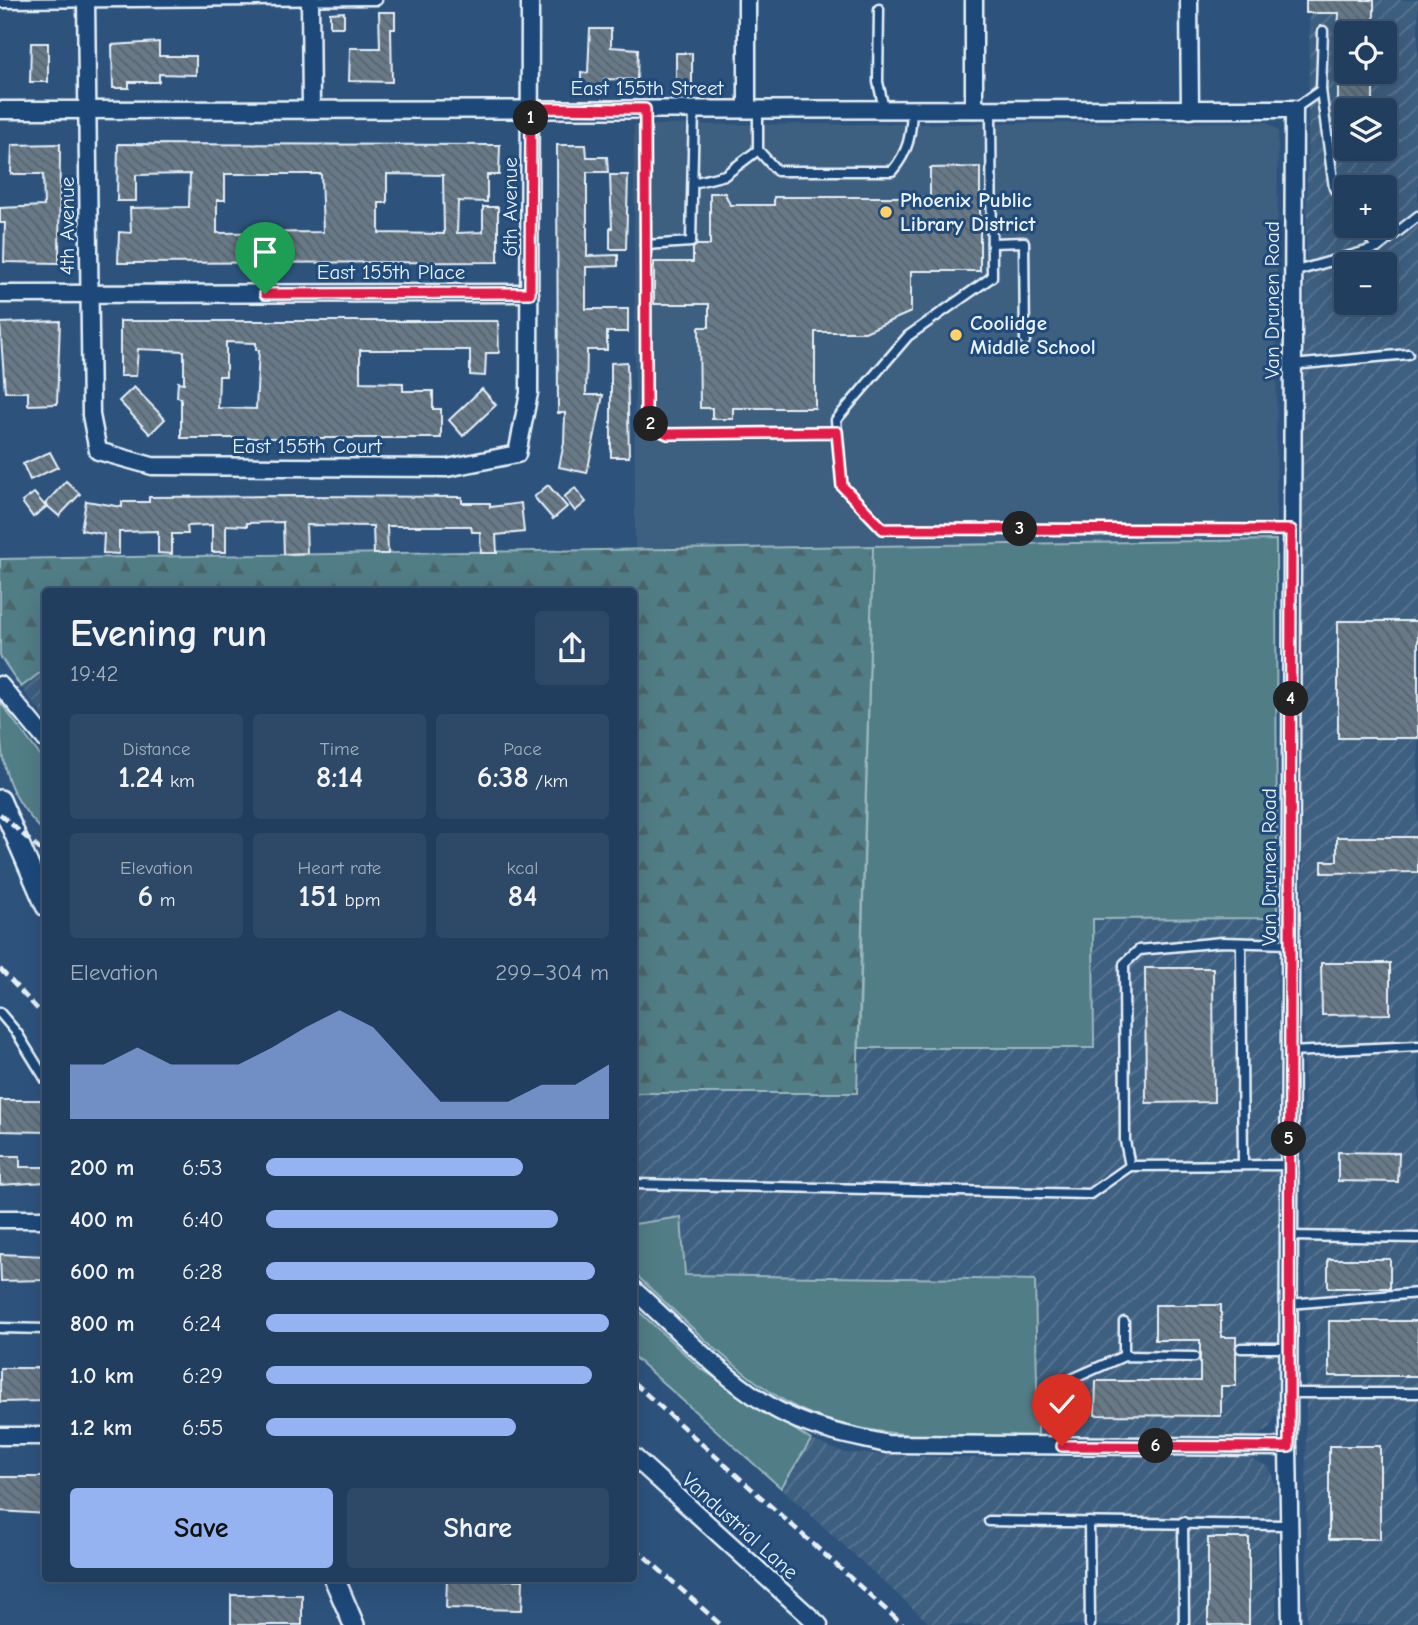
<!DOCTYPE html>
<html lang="en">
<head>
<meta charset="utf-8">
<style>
  :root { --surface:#223e5e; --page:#2e4967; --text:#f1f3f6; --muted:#a2aebc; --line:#3f5773; --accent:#95b2f1 }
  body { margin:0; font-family:"Comic Neue",sans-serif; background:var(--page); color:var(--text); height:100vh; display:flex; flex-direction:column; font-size:26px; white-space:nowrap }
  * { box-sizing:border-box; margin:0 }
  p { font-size:23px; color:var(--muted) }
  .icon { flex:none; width:38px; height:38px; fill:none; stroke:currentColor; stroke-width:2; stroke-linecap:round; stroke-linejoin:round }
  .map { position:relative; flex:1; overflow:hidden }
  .drawer { position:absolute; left:42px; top:588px; width:595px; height:994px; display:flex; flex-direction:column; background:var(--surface); border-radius:7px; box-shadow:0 7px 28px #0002,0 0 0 2px var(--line) }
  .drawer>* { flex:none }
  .tools { position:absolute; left:1334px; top:21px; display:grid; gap:14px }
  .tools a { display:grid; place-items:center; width:63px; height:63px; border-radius:7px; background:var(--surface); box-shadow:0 7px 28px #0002,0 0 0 2px var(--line); font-size:35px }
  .pin { position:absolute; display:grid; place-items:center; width:60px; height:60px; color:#fff; margin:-72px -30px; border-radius:50% 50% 50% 0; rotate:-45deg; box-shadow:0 0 7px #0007 }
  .pin .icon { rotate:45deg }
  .km { position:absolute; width:35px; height:35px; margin:-18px; border-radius:50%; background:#222; color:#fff; font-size:19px; line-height:35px; text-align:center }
  .round { display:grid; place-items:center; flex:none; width:74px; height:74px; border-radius:7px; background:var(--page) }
  .head { display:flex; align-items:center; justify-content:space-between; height:119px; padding:0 28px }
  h1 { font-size:38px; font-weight:700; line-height:52px }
  .metrics { display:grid; grid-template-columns:repeat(3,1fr); gap:10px; height:119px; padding:7px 28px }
  .metrics div { display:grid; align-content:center; border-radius:7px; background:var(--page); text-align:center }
  .metrics b { font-size:30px; font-weight:700 }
  .metrics small { font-size:19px; font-weight:400 }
  .metrics p { font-size:19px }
  .chart { height:196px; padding:14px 28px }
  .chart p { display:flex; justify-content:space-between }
  .chart svg { width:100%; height:126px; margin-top:7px; fill:var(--accent); opacity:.7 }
  .action { display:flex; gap:14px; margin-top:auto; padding:14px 28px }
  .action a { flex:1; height:80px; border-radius:7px; background:var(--accent); color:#111; font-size:28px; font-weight:700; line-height:80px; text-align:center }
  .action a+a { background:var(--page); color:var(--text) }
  ul { padding:0 28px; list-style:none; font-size:23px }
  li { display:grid; grid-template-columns:112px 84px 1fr; align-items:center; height:52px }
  li i { height:18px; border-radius:9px; background:var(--accent) }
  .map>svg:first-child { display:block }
</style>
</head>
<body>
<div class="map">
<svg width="1418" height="1625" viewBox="0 0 1418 1625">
  <defs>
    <pattern id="industrial-furrows" width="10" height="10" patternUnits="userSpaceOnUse" patternTransform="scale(1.75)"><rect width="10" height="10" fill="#3e5e80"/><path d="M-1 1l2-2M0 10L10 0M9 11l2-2" fill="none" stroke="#5a7693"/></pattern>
    <pattern id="forest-firs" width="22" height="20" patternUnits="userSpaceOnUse" patternTransform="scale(1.75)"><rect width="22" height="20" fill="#517d86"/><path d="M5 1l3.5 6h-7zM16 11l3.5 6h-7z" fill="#4c656b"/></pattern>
    <pattern id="building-back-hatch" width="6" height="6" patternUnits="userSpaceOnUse" patternTransform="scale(1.75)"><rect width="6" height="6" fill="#677987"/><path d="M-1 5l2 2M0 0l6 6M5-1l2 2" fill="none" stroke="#58636c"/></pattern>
  </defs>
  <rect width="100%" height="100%" fill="#2d537d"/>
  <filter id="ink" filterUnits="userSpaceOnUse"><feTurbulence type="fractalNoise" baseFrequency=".0143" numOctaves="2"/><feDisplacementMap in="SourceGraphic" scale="14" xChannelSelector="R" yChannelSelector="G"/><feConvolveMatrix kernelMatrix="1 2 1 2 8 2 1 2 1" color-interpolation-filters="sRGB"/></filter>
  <g filter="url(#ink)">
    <polygon fill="#3e5e80" points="1267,122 1278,131 1276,540 635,550 634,125"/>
    <g fill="url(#industrial-furrows)" fill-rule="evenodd">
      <path d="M1310,0H1418V1625H1307L1301,550ZM1346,33H1384V72H1346ZM1346,110H1384V149H1346ZM1346,187H1384V226H1346ZM1346,264H1384V303H1346Z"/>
      <polygon points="45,669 45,718 21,687"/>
      <polygon points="1277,918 1280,1280 1277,1414 1268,1429 1255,1437 1038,1437 1035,1280 684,1275 681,1217 634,1224 634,1093 857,1093 859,1048 1094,1048 1093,919"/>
      <polygon points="811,1440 845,1453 962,1458 1248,1457 1269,1467 1277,1489 1276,1625 931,1625 781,1488"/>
    </g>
    <g fill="#517d86" stroke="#9cb7bf" stroke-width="2">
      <polygon points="1276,540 1277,918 1093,919 1094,1048 859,1048 873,546"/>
      <path d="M0,702L45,762V833C2,791 0,760 0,702Z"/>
      <path d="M681,1217L685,1275L1035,1280L1038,1437C962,1437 856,1442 788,1403C731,1369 682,1318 634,1273V1224Z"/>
      <polygon points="634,1307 700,1368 811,1440 781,1488 634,1357"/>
    </g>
    <polygon fill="url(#forest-firs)" stroke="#9cb7bf" stroke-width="2" points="873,546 857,1093 634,1093 634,592 46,592 45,669 21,687 0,656 0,559"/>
    <g fill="url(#building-back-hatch)" stroke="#e8f1f8" stroke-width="2" fill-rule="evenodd">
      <polygon points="1306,0 1374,0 1374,33 1338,33 1339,13 1306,13"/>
      <polygon points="344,12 344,27 330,27 330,13"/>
      <polygon points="379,12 395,12 395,29 391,29 392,82 349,81 350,48 380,48"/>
      <polygon points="590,29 611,29 611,47 638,49 637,80 604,79 604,90 581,89 581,72 588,73"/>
      <polygon points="159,42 159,56 196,56 196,75 159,74 159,82 129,82 129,88 113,88 112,45"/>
      <polygon points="31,43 48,43 48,82 30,82"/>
      <rect x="676" y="53" width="16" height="33"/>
      <rect x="1338" y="72" width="35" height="38"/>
      <polygon points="60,144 59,263 4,262 5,223 0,223 0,208 44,206 43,174 11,174 12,145"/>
      <path d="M118,144L500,145L499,175H487V202L458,201L457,233L483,232V207H498V262L118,263L119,232L131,233L130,208L189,207L190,174L136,175V201H117ZM225,174H321L323,232L217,233V200H225ZM387,174L443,175L444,234L379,233V203H387Z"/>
      <polygon points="557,145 586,145 587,157 607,157 608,172 587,172 587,256 618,255 618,266 586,267 586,309 628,309 628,332 607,332 607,350 587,350 586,395 603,395 587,473 559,467 564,443 565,413 558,413"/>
      <polygon points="1335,149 1373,149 1373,160 1337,159"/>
      <polygon points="980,167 980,271 911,271 911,312 865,332 815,332 815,408 733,408 733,419 712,419 712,408 700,408 699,327 709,327 709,304 654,304 654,262 693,262 693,248 697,245 710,245 710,193 725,193 730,205 774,205 774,197 930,197 930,168"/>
      <polygon points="610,175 628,175 626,249 610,249 610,228 612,228"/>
      <polygon points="60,321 57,404 28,405 28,392 5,392 0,323"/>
      <path d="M120,321H498L499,353H486L485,376L470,375V350H360V382L403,383V391H433V409H441V438H181V398L177,397L178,382L184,383V351L138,349L136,376H120ZM226,342L256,343V350H259L256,409L218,408L219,376H226Z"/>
      <polygon points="627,362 629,457 611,457 611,363"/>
      <polygon points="134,387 165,419 150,434 119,401"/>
      <polygon points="482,389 496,405 463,436 449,420"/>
      <polygon points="50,452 58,467 30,480 23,464"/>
      <polygon points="66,481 80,494 59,516 45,504"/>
      <polygon points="548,485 567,507 553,519 534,497"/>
      <polygon points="575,488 586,502 575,511 564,497"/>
      <polygon points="34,493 46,507 33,517 22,502"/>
      <polygon points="301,496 462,497 462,503 490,503 490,507 521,503 524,532 496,535 497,553 481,553 480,532 472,532 471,526 387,526 388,554 374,554 373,526 306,525 307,553 284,554 283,522 247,523 247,526 226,525 226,552 212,552 212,525 187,526 188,534 172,534 172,554 158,553 158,531 119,532 119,554 103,553 104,534 81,530 86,501 122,507 122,502 149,502 149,497"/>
      <rect x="1338" y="621" width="80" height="117"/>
      <polygon points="1337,837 1418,837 1418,872 1322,873 1322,861 1337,861"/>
      <polygon points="1321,963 1390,963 1390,1014 1322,1015"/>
      <polygon points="1145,968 1213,968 1214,1102 1146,1103"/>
      <polygon points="0,1100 46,1100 46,1132 0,1131"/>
      <polygon points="1338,1152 1399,1153 1398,1182 1338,1181"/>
      <polygon points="0,1156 20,1156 20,1167 46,1167 46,1182 0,1185"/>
      <polygon points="0,1254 46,1256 46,1280 1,1281"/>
      <rect x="1328" y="1259" width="62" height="29"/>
      <polygon points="1155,1305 1221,1305 1221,1337 1236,1337 1236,1386 1221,1386 1221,1416 1095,1415 1096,1381 1200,1381 1200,1340 1155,1340"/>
      <rect x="1329" y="1321" width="89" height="55"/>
      <polygon points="0,1368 43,1368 43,1401 0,1402"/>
      <rect x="1329" y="1446" width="51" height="93"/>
      <polygon points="0,1477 46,1477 46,1514 0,1511"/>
      <rect x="1208" y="1538" width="41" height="87"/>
      <polygon points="447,1579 523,1580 522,1610 446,1608"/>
      <rect x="231" y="1595" width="71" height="30"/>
    </g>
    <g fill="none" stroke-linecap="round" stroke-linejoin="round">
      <defs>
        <g id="service">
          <polyline points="0,3 377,0"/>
          <polyline points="879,9 878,82 884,109"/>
          <polyline points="1321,90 1334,188 1346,204"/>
          <polyline points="645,109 646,415 652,427 668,434 837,432"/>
          <path d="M758,109V150L777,171H892C909,151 911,135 912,109"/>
          <polyline points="991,109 992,277 908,336 836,420 842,486 883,529 1291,530"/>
          <polyline points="1294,109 1321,90 1323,31"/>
          <polyline points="693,183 725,175 758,150"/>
          <polyline points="1361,226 1377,248"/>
          <polyline points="992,243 1024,242 1025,341"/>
          <polyline points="645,245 691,242 694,109"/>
          <polyline points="1293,272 1377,248 1418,216"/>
          <polyline points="1293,365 1408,354"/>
          <polyline points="1241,943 1243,1164"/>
          <polyline points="0,1013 17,1033 46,1080"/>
          <polyline points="1290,1052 1418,1046"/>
          <polyline points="1289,1165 1130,1166 1125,1141 1124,964 1139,950 1222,942 1290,944"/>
          <polyline points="635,1184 1090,1194 1130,1166"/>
          <polyline points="1289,1236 1418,1238"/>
          <polyline points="1289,1304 1418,1293"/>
          <polyline points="1124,1322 1124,1356"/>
          <polyline points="0,1328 46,1329"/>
          <polyline points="1241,1348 1289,1348"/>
          <polyline points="1289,1393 1418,1393"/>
          <path d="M1062,1446C1062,1424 1057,1396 1072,1379L1124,1356L1194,1357"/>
          <polyline points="989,1521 1289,1525"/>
          <polyline points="1089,1522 1090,1625"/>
          <polyline points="1183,1522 1184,1625"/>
        </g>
        <g id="minor">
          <polyline points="86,0 91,415 98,451 152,466 447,468 517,454 529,393 530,0"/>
          <polyline points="310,0 311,109"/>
          <polyline points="747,0 747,109"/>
          <polyline points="974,0 974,109"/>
          <polyline points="1189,0 1190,110"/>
          <polyline points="0,110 1294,109 1288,1447 1291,1625"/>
          <polyline points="0,294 530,293"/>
          <polyline points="0,685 46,740"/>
          <polyline points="0,1219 46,1219"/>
          <path d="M634,1290C682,1333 738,1396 798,1420C827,1432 857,1437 887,1444L1288,1447"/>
          <polyline points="0,1436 46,1436"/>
          <polyline points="634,1457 819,1625"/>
        </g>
        <g id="tertiary">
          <polyline points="0,800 46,906"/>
          <polyline points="334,1578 354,1625"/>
        </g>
      </defs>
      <use href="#service" stroke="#e8f1f8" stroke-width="13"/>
      <use href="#minor" stroke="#e8f1f8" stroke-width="21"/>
      <use href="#tertiary" stroke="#e8f1f8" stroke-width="24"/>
      <use href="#service" stroke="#1f4a7a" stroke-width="8"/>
      <use href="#minor" stroke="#1f4a7a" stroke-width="16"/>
      <use href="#tertiary" stroke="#1f4a7a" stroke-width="19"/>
      <g stroke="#e8f1f8" stroke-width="4.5" stroke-dasharray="10 5" stroke-linecap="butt">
        <polyline points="0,814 46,855"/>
        <polyline points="0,969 46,1018"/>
        <polyline points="634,1383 903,1625"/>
        <polyline points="634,1547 721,1625"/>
      </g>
    </g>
  </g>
  <g fill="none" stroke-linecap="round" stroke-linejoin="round" filter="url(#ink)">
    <defs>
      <polyline id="route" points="265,294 530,293 531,108 645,109 646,415 652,427 668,434 837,432 842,486 883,529 1291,530 1289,1447 1062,1446"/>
    </defs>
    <use href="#route" stroke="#fff" stroke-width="14"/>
    <use href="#route" stroke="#e11d48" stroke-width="9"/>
  </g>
  <g fill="#ffd166" stroke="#1f4a7a" stroke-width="2.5">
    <circle cx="886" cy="212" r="7"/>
    <circle cx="956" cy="335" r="7"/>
  </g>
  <g text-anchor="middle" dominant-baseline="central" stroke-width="6" stroke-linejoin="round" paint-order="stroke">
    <g font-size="21" fill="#e8f1f8" stroke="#1f4a7a">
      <text x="647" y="88">East 155th Street</text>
      <text transform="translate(510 207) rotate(-90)">6th Avenue</text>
      <text transform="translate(67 226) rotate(-90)">4th Avenue</text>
      <text x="391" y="272">East 155th Place</text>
      <text transform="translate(1272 300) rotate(-90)">Van Drunen Road</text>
      <text x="307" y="446">East 155th Court</text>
      <text transform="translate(1269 867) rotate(-90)">Van Drunen Road</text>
      <text transform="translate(740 1526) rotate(42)">Vandustrial Lane</text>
    </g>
    <g font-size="21" font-weight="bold" fill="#e8f1f8" stroke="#1f4a7a" text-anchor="start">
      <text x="900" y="200">Phoenix Public<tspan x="900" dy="24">Library District</tspan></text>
      <text x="970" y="323">Coolidge<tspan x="970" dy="24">Middle School</tspan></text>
    </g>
  </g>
</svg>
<div class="tools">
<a><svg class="icon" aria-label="locate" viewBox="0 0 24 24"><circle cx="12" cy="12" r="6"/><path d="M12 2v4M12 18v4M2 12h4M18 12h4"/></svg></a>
<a><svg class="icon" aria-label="layers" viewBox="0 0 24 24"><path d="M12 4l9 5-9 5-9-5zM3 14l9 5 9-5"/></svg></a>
<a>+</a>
<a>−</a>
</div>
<div class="pin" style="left:265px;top:294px;background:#1e9e55"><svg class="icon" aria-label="arrive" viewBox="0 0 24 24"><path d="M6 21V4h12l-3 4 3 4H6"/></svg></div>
<div class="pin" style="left:1062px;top:1446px;background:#d93025"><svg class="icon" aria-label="check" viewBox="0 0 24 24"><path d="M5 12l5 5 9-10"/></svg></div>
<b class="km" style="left:531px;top:118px">1</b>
<b class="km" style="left:651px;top:424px">2</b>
<b class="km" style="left:1020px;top:529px">3</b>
<b class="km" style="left:1291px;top:699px">4</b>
<b class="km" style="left:1289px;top:1139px">5</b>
<b class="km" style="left:1156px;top:1446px">6</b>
<section class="drawer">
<div class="head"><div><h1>Evening run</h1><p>19:42</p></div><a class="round"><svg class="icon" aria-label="share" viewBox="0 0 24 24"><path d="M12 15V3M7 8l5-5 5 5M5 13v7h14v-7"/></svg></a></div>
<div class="metrics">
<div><p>Distance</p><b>1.24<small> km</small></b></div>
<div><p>Time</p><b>8:14</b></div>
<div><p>Pace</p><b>6:38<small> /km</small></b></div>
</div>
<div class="metrics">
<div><p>Elevation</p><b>6<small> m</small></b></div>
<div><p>Heart rate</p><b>151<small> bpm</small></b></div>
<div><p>kcal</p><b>84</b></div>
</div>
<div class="chart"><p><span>Elevation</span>299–304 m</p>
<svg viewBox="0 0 160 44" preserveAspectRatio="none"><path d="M0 44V25L10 25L20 19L30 25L40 25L50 25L60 19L70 12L80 6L90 12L100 25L110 38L120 38L130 38L140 32L150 32L160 25V44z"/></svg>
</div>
<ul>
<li><b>200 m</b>6:53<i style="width:75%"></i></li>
<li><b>400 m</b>6:40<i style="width:85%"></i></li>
<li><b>600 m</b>6:28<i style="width:96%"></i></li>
<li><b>800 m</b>6:24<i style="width:100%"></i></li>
<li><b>1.0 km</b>6:29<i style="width:95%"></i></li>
<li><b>1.2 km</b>6:55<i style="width:73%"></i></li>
</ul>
<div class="action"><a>Save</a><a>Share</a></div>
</section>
</div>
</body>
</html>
